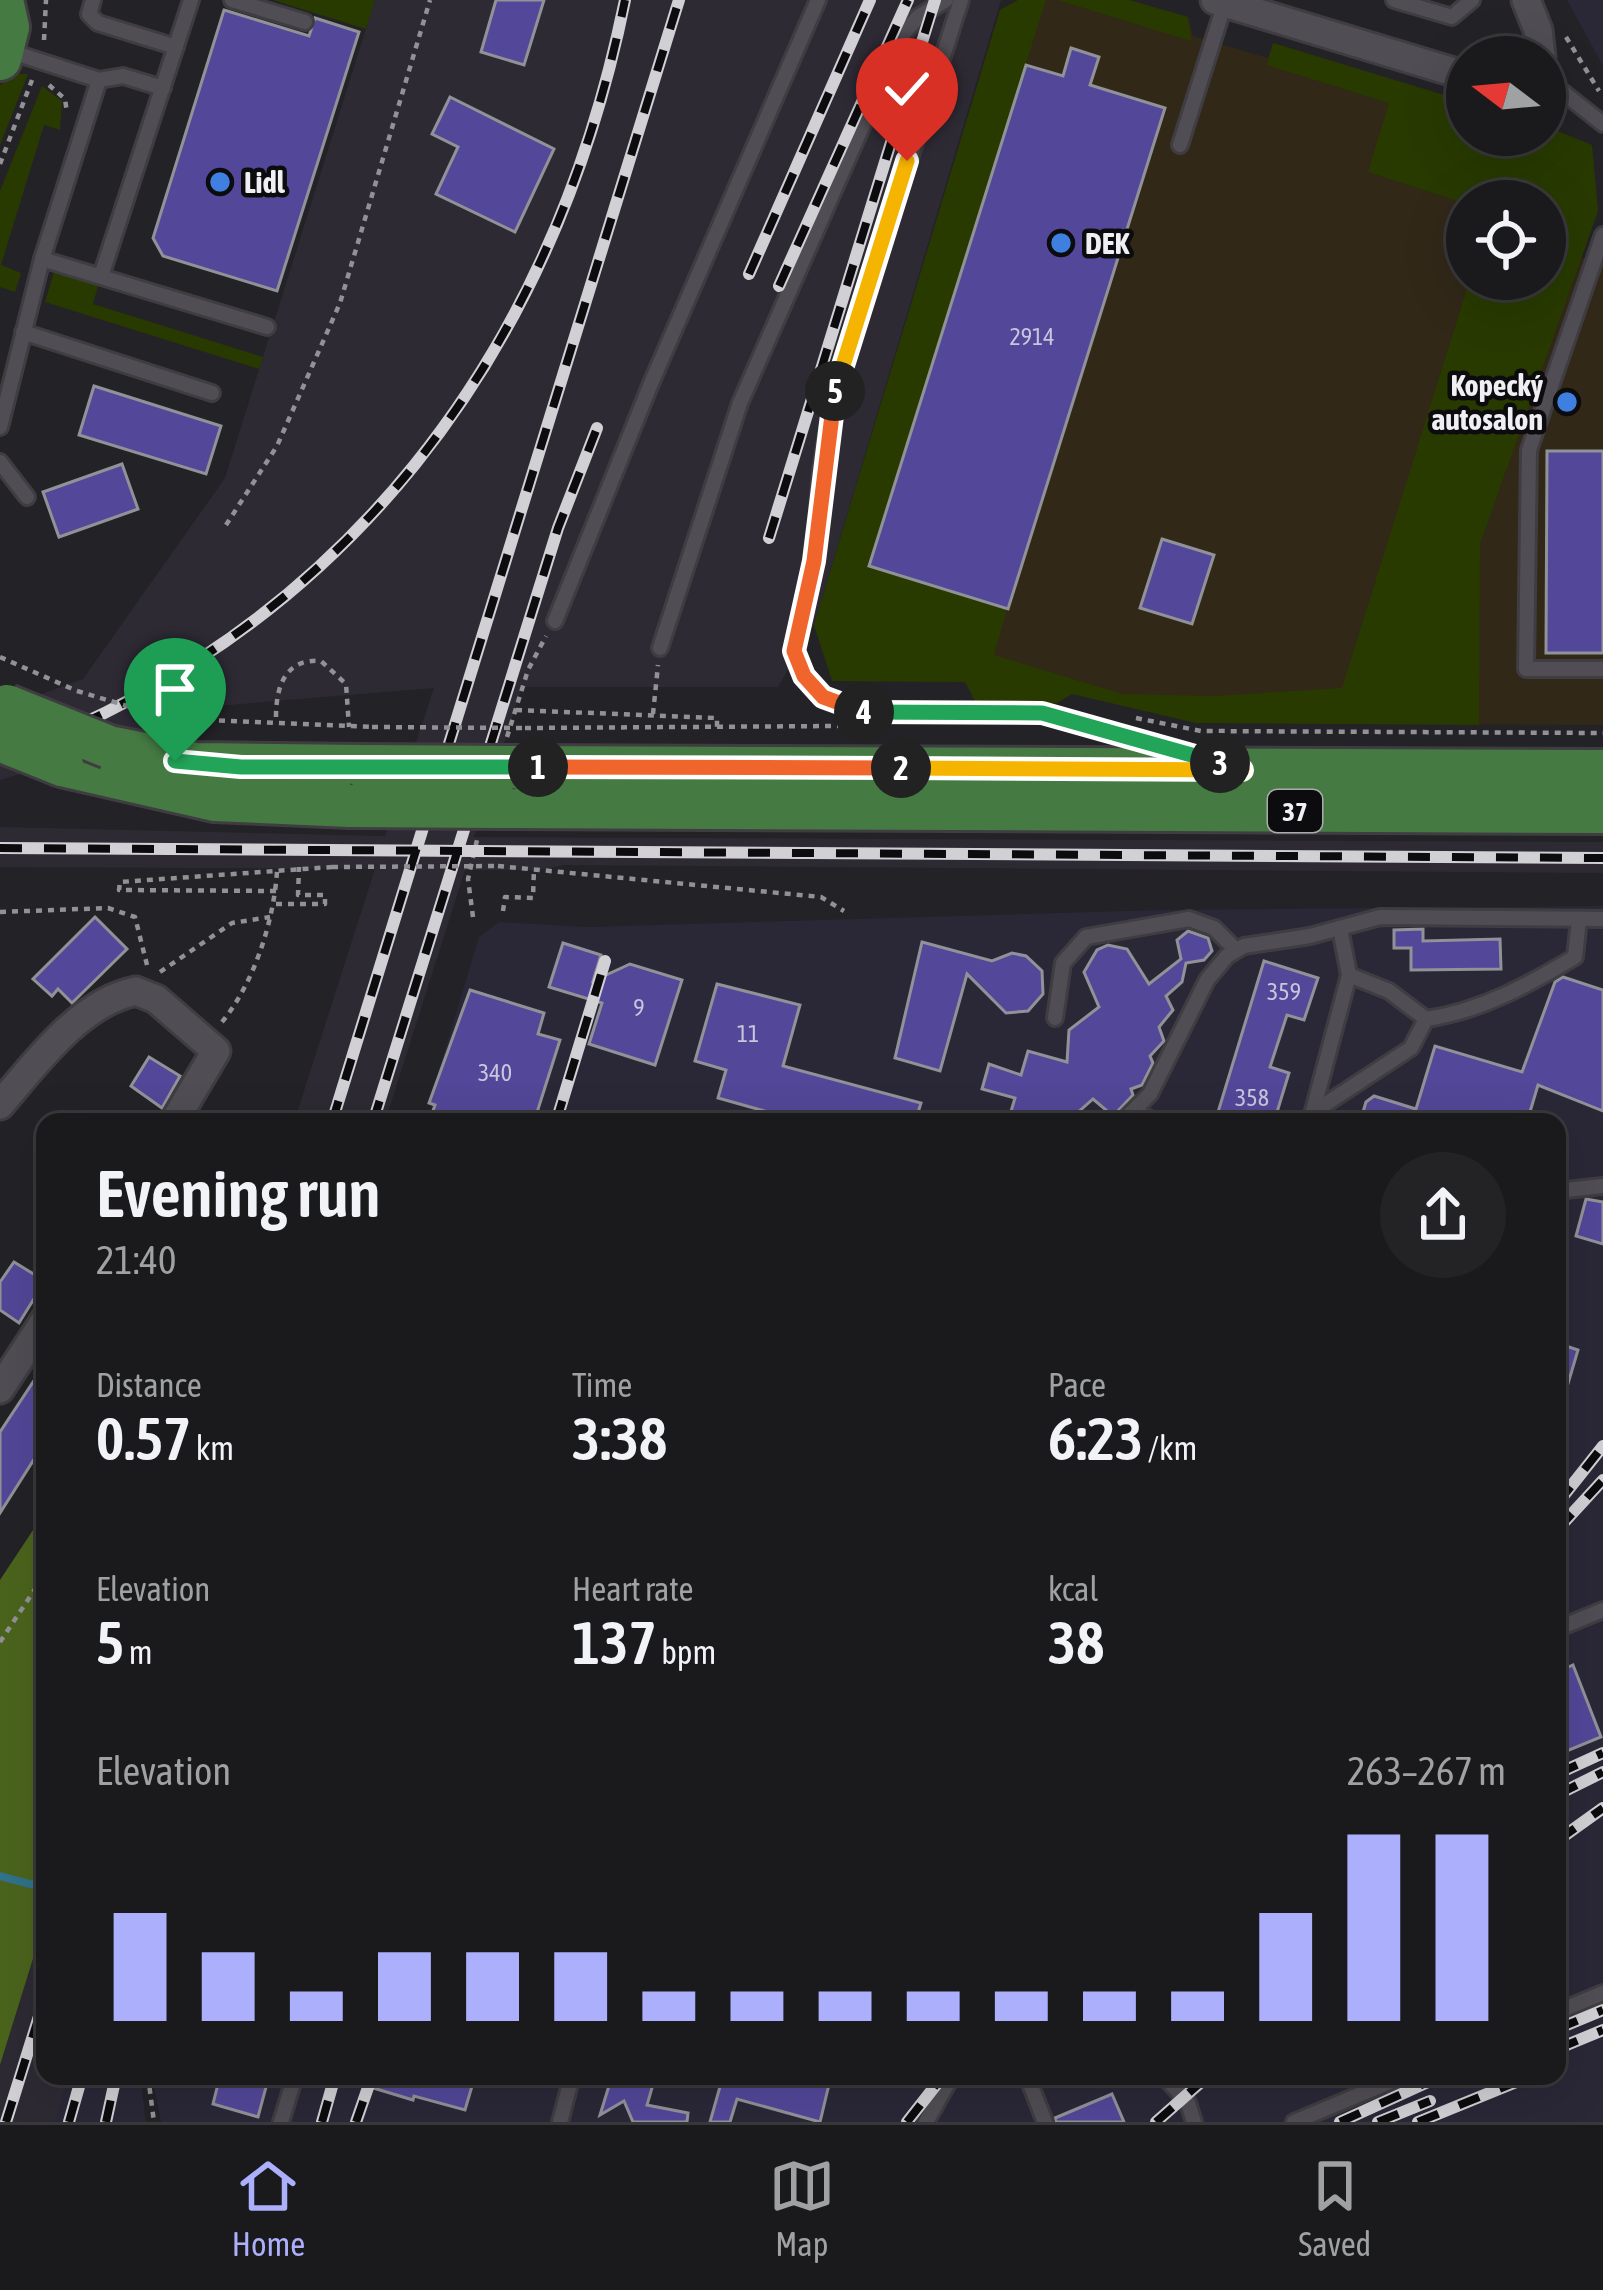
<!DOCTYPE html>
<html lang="en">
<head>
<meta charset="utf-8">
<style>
  :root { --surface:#1a1a1c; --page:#232325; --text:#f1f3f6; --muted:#9fa1a3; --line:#38383b; --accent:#acaffb }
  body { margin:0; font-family:"Asap Condensed",sans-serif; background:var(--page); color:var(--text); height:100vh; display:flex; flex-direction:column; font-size:45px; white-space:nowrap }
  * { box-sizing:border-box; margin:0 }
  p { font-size:39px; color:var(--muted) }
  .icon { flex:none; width:66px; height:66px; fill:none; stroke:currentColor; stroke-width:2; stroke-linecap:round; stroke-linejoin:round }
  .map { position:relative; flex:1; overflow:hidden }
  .drawer { position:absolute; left:36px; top:1113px; width:1530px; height:972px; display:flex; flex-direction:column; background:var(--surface); border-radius:24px; box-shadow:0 12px 48px #0002,0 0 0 3px var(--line) }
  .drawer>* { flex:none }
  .needle { width:78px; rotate:286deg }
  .buttons { position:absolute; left:1446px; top:36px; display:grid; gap:24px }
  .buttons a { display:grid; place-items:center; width:120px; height:120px; border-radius:50%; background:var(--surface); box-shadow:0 12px 48px #0002,0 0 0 3px var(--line); font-size:60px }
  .pin { position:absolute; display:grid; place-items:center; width:102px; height:102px; color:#fff; margin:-123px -51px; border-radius:50% 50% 50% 0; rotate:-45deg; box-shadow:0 0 12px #0007 }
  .pin .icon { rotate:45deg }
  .km { position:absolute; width:60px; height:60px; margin:-30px; border-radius:50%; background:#222; color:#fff; font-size:33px; line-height:60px; text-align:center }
  .round { display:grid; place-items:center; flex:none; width:126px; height:126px; border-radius:63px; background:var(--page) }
  .headline { display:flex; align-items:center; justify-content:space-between; height:204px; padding:0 60px }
  h1 { font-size:66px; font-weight:600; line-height:90px }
  .metrics { display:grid; grid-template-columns:repeat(3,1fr); gap:18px; height:204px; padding:12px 60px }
  .metrics div { display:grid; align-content:center }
  .metrics b { font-size:60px; font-weight:600 }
  .metrics small { font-size:33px; font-weight:400 }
  .metrics p { font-size:33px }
  .chart { height:336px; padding:24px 60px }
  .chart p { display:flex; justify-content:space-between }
  .chart svg { width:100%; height:216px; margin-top:12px; stroke:var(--accent); stroke-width:6 }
  .tab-bar { display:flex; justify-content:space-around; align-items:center; height:168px; border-top:3px solid var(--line); background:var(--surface); font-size:33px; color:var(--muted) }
  .tab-bar a { display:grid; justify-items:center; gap:6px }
  .tab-bar .selected { color:var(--accent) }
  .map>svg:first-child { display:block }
</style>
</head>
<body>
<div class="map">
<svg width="1603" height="2122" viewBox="0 0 1603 2122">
  <rect width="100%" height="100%" fill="#232226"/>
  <path fill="#312818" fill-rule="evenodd" d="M1018,0H1129L1188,17L1193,36L1268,58L1273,43L1467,102V135H1545V126L1592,145L1598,211L1581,258L1603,259V725L1196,723L1072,693L1057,703H976L965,682L832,681L814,625L1000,10ZM1467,201H1545V279H1467Z"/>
  <g fill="#2a2737">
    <polygon points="1567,0 1603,0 1603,66"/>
    <polygon points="1603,906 1603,2122 161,2122 152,2076 1557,2076 1557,1122 429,1122 435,1105 429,1103 479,937 499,922 588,927 1160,910"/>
    <polygon points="69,2076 140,2076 146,2122 55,2122"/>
  </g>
  <g fill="#2d2a34">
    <polygon points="375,0 1001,0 814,625 778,687 522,687 474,837 1603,842 1603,873 564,865 539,870 465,870 385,1122 294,1122 375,869 0,867 0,827 385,836 434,688 216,706 144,738 0,780 0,709 83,679 225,478"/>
    <polygon points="45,1920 45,2076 69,2076 55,2122 0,2122 0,2065"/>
  </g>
  <g fill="#283a00">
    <polygon points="273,0 375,0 366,29"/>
    <polygon points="1018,0 1046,0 869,565 1007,609 994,655 1122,694 1214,696 1342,688 1470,279 1545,279 1545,201 1467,204 1368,172 1389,103 1267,65 1273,43 1467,102 1467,135 1545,135 1545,126 1592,145 1598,211 1480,544 1479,725 1196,723 1072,694 1057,703 976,703 965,682 832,681 814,625 1000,10"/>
    <polygon points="1058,0 1129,0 1188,17 1191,41"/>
    <polygon points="17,74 28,74 0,145 0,85"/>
    <polygon points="42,86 62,101 60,130 44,125 1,265 21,273 15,292 0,287 0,191"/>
    <polygon points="54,272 98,286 93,304 263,357 259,369 45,302"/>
  </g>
  <polygon fill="#4b641c" points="45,1512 45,1920 0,2065 0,1580"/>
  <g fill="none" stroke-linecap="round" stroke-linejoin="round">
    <polyline stroke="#30738b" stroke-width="8" points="0,1876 45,1888"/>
  </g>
  <g fill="#524798" stroke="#919198" stroke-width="3">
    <polygon points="496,0 544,0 524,65 481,52"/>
    <polygon points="224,10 309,36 315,18 359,32 277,291 163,256 153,238"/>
    <polygon points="1071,48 1099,57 1090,85 1165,108 1008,609 869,566 1026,65 1063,76"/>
    <polygon points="450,97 554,149 515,232 436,194 458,147 432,134"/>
    <polygon points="94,386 221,426 206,474 79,435"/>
    <polygon points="1547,451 1603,451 1603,653 1546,653"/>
    <polygon points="122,464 138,509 59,537 43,492"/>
    <polygon points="1162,539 1214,555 1192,624 1140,608"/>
    <polygon points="95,917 127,949 72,1003 58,989 52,996 33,979"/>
    <polygon points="1423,929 1423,941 1500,939 1501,969 1411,970 1411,948 1394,948 1394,930"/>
    <polygon points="1188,931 1208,938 1212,951 1204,960 1186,963 1182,982 1166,996 1173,1010 1159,1027 1164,1041 1150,1056 1153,1063 1142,1085 1131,1089 1133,1095 1113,1116 1093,1099 1067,1122 1025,1122 1009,1118 1015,1098 982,1089 989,1064 1021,1075 1028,1051 1067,1062 1069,1030 1099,1007 1084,972 1097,950 1108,945 1127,949 1149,984 1181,959 1177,940"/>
    <polygon points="922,942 992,961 1012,953 1026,956 1042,971 1043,994 1028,1011 1006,1013 967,974 940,1071 895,1058"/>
    <polygon points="563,943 601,955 593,981 630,964 682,980 655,1065 589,1044 602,1003 549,987"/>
    <polygon points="1264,961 1318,978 1304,1020 1287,1015 1270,1067 1289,1073 1274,1122 1215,1122"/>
    <polygon points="1563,977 1603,990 1603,1111 1538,1085 1527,1122 1360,1122 1366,1102 1374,1096 1416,1109 1435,1046 1522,1072 1555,982"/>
    <polygon points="717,984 800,1005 783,1066 921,1103 915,1122 804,1122 718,1098 726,1070 695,1061"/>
    <polygon points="470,990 544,1013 538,1034 560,1040 534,1122 429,1122 435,1105 429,1103"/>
    <polygon points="149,1057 180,1076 162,1108 131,1086"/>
    <polygon points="1586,1199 1603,1202 1603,1244 1576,1236"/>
    <polygon points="14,1262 45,1281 19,1323 0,1310 0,1282"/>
    <polygon points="1557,1343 1578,1350 1562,1404 1557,1403"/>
    <polygon points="45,1364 45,1442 0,1513 0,1432"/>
    <polygon points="1573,1665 1601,1737 1557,1755 1557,1672"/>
    <polygon points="220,2076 269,2076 258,2117 213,2104"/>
    <polygon points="351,2076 420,2076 444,2084 445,2076 475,2076 465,2110 414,2096 413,2100 350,2081"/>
    <polygon points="612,2076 654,2081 647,2105 688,2113 687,2122 633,2122 624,2101 600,2115"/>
    <polygon points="723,2076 831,2076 820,2122 737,2099 730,2122 710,2122"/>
    <polygon points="1112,2094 1124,2122 1056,2122 1055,2118"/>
  </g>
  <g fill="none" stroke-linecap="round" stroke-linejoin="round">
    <defs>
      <g id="lane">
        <polyline points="93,0 89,14 98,23 176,47"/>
        <polyline points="232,0 305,22"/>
        <polyline points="961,0 833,398 821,470 814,561 795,651 811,686 848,709 1042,713 1188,754"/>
        <polyline points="1394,0 1452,17 1472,0"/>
        <polyline points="9,51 99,80 123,76 163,88"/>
        <polyline points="1545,78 1603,124"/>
        <polyline points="1180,145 1225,3"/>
        <polyline points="1603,235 1529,450 1526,669 1603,669"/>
        <polyline points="42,259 267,327"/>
        <polyline points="102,273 191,0"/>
        <polyline points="23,332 212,393"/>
        <polyline points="0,427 42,259 99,80"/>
        <polyline points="0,462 27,497"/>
        <polyline points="555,621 652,381 818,0"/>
        <polyline points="660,648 740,403 903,34 918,17 946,0"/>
        <polyline points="1349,975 1389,991 1426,1019"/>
        <polyline points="1055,1018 1063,963 1086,937 1189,919 1214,928 1236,950"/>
        <polyline points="1135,1112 1157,1122"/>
        <path d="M1312,1113L1411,1048L1426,1019C1481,1011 1528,985 1575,957L1579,919"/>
        <polyline points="1122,1122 1150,1094 1207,980 1227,956 1244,946 1310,936 1380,917 1603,919"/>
        <polyline points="1310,1122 1349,975 1340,928"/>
        <polyline points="1557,1191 1603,1186"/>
        <polyline points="1557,1216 1557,1244"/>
        <polyline points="1557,1629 1603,1610"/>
        <polyline points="1557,2012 1603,1993"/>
        <polyline points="1027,2076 1045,2122"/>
        <polyline points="1164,2076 1188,2103 1194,2122"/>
        <polyline points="281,2122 295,2076"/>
        <polyline points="560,2122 572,2076"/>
        <polyline points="926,2122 952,2076"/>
        <polyline points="1294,2122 1404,2076"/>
      </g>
      <g id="street">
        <polyline points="1215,0 1467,76"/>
        <polyline points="1526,0 1538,30 1541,57"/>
        <path d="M0,1105C35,1064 80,1002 136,991L156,999L216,1051L174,1122"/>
        <polyline points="0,1389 45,1320"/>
      </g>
      <g id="primary">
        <polyline points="0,59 8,27 2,0"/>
        <polyline points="109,747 196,764 362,766"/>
        <polyline points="62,765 215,800 350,806"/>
        <polyline points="515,767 1603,771"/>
        <polyline points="503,807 1603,812"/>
      </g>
    </defs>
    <use href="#lane" stroke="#3f3d41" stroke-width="20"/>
    <use href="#street" stroke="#3f3d41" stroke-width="33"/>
    <use href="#primary" stroke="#3f3d41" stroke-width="48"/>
    <g stroke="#929195" stroke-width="4.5" stroke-dasharray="6 6" stroke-linecap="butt">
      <polyline points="1566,37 1599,91"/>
      <polyline points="44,40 46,0"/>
      <polyline points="49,85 65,99 67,113"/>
      <polyline points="0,164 32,80"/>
      <polyline points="226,525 277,446 340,303 430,0"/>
      <polyline points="0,657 77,691"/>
      <polyline points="516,710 717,718 717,727"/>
      <polyline points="653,714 658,665"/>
      <path d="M276,717C276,687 285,658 321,661L346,684L349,727"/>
      <polyline points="1136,718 1201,731 1603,733"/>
      <polyline points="207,720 372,727"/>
      <polyline points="525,728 838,726"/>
      <polyline points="507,737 528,670 546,636"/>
      <polyline points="498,866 821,897 844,911"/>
      <polyline points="276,891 119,890 120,882 332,867"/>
      <polyline points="276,904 325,904 325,895 298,895 299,867"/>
      <polyline points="503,911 505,897 533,898 534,868"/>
      <polyline points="0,912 108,908 135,917 148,969"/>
      <polyline points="473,917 468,879 477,840"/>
      <polyline points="160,972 232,923 270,917"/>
      <path d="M222,1022C254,983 274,921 277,871"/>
      <polyline points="0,1642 45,1574"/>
      <polyline points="148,2076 154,2122"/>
    </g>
    <use href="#lane" stroke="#504e54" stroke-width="14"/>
    <use href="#street" stroke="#504e54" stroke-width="27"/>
    <use href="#primary" stroke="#457b43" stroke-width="42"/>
    <defs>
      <g id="rail">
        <polyline points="749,274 870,0"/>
        <polyline points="779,286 908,0"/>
        <polyline points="769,538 935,0"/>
        <path d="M0,758C345,631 553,355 625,0"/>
        <polyline points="0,848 1603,858"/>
        <polyline points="332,1122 679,0"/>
        <polyline points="373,1122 558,528 597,428"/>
        <polyline points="556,1122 605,961"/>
        <polyline points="634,1122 634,1121"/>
        <polyline points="1557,1504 1603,1446"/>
        <polyline points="1557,1530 1603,1480"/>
        <polyline points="1557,1774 1603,1753"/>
        <polyline points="1557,1795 1603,1772"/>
        <polyline points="1557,1841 1603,1808"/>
        <polyline points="1557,2029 1603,2010"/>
        <polyline points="1557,2049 1603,2030"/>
        <polyline points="6,2122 45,1997"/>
        <polyline points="69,2122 82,2076"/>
        <polyline points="106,2122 116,2076"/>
        <polyline points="322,2122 335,2076"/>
        <polyline points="356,2122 372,2076"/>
        <polyline points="907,2122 943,2076"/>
        <polyline points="1156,2122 1208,2076"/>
        <polyline points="1340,2122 1441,2076"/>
        <polyline points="1378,2122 1430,2101"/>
        <polyline points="1418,2122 1531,2076"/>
      </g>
    </defs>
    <use href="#rail" stroke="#d1d0d4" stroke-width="12"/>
    <use href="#rail" stroke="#0c0b0e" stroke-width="8" stroke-dasharray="22" stroke-linecap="butt"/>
    <defs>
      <g id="primary-bridge">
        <polyline points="7,706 109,747"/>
        <polyline points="0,740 62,765"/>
        <polyline points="362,766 515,767"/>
        <polyline points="350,806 503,807"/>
      </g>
    </defs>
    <use href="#primary-bridge" stroke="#3f3d41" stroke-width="48" stroke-linecap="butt"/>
    <g stroke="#929195" stroke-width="4.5" stroke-dasharray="6 6" stroke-linecap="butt">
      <polyline points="77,691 141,710 207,720"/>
      <polyline points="372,727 525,728"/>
      <polyline points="332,867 498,866"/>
    </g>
    <use href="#primary-bridge" stroke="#457b43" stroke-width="42"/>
  </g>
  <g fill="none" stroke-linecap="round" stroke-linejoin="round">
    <defs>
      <polyline id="split-1" points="175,761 241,767 538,767"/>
      <polyline id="split-2" points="538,767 901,768"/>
      <polyline id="split-3" points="901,768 1242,770 1220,763"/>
      <polyline id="split-4" points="864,712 1042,713 1220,763"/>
      <polyline id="split-5" points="835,391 814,561 794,651 804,676 823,697 864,712"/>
      <polyline id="split-6" points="835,391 907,161"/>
    </defs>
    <use href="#split-1" stroke="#fff" stroke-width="24"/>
    <use href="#split-2" stroke="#fff" stroke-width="24"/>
    <use href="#split-3" stroke="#fff" stroke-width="24"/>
    <use href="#split-4" stroke="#fff" stroke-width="24"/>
    <use href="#split-5" stroke="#fff" stroke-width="24"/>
    <use href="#split-6" stroke="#fff" stroke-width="24"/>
    <use href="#split-1" stroke="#22a559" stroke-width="15"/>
    <use href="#split-2" stroke="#f0652b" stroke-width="15"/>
    <use href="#split-3" stroke="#f5b400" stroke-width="15"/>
    <use href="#split-4" stroke="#22a559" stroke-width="15"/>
    <use href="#split-5" stroke="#f0652b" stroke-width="15"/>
    <use href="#split-6" stroke="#f5b400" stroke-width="15"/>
  </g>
  <g fill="#3f7fe0" stroke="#0c0b0e" stroke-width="4.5">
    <circle cx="220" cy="182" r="12"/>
    <circle cx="1061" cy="243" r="12"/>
    <circle cx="1567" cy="402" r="12"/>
  </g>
  <g text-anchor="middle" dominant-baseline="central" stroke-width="9" stroke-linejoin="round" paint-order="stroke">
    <g font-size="24" fill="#c8c5dc">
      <text x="1032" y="336">2914</text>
      <text x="1284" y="991">359</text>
      <text x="639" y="1007">9</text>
      <text x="748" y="1033">11</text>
      <text x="495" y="1072">340</text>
      <text x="1252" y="1097">358</text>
    </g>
    <rect fill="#0c0b0e" stroke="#acabae" stroke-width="3" x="1268" y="790" width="54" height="42" rx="9"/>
    <g font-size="27" font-weight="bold" fill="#f0eff3">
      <text x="1295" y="811">37</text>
    </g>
    <g font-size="30" font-weight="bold" fill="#f0eff3" stroke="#0c0b0e" text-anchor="start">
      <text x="244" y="182">Lidl</text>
      <text x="1085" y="243">DEK</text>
      <text x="1543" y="385" text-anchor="end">Kopecký<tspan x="1543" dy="34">autosalon</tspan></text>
    </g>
  </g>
</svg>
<div class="buttons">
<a><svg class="needle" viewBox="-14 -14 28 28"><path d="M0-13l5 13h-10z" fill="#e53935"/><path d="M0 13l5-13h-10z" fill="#9fa1a3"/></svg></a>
<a><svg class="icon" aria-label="locate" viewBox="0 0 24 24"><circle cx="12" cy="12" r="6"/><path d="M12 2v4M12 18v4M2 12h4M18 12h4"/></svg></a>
</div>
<div class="pin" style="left:175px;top:761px;background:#1e9e55"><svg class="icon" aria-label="arrive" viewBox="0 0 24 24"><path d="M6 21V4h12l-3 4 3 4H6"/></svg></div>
<div class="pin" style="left:907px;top:161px;background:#d93025"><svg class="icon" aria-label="check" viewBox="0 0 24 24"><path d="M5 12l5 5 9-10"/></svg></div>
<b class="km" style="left:538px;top:767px">1</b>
<b class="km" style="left:901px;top:768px">2</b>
<b class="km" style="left:1220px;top:763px">3</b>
<b class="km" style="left:864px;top:712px">4</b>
<b class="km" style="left:835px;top:391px">5</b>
<section class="drawer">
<div class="headline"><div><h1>Evening run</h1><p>21:40</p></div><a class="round"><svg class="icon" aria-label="share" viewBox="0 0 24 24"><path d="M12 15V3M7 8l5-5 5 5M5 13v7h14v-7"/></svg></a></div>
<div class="metrics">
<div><p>Distance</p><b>0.57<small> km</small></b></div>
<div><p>Time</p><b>3:38</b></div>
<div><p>Pace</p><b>6:23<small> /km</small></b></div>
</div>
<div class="metrics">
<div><p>Elevation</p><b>5<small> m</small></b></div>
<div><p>Heart rate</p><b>137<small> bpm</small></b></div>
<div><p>kcal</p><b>38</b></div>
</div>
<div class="chart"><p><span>Elevation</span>263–267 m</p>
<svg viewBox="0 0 160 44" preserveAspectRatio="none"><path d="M5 44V22M15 44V30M25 44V38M35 44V30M45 44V30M55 44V30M65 44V38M75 44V38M85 44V38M95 44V38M105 44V38M115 44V38M125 44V38M135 44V22M145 44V6M155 44V6"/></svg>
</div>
</section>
</div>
<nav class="tab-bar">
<a class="selected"><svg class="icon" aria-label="home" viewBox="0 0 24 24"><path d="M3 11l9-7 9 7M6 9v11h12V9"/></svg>Home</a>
<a><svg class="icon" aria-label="map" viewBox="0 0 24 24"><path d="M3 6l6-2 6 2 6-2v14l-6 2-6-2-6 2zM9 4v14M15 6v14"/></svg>Map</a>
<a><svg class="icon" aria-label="saved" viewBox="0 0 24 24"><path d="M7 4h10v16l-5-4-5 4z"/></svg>Saved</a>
</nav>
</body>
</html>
